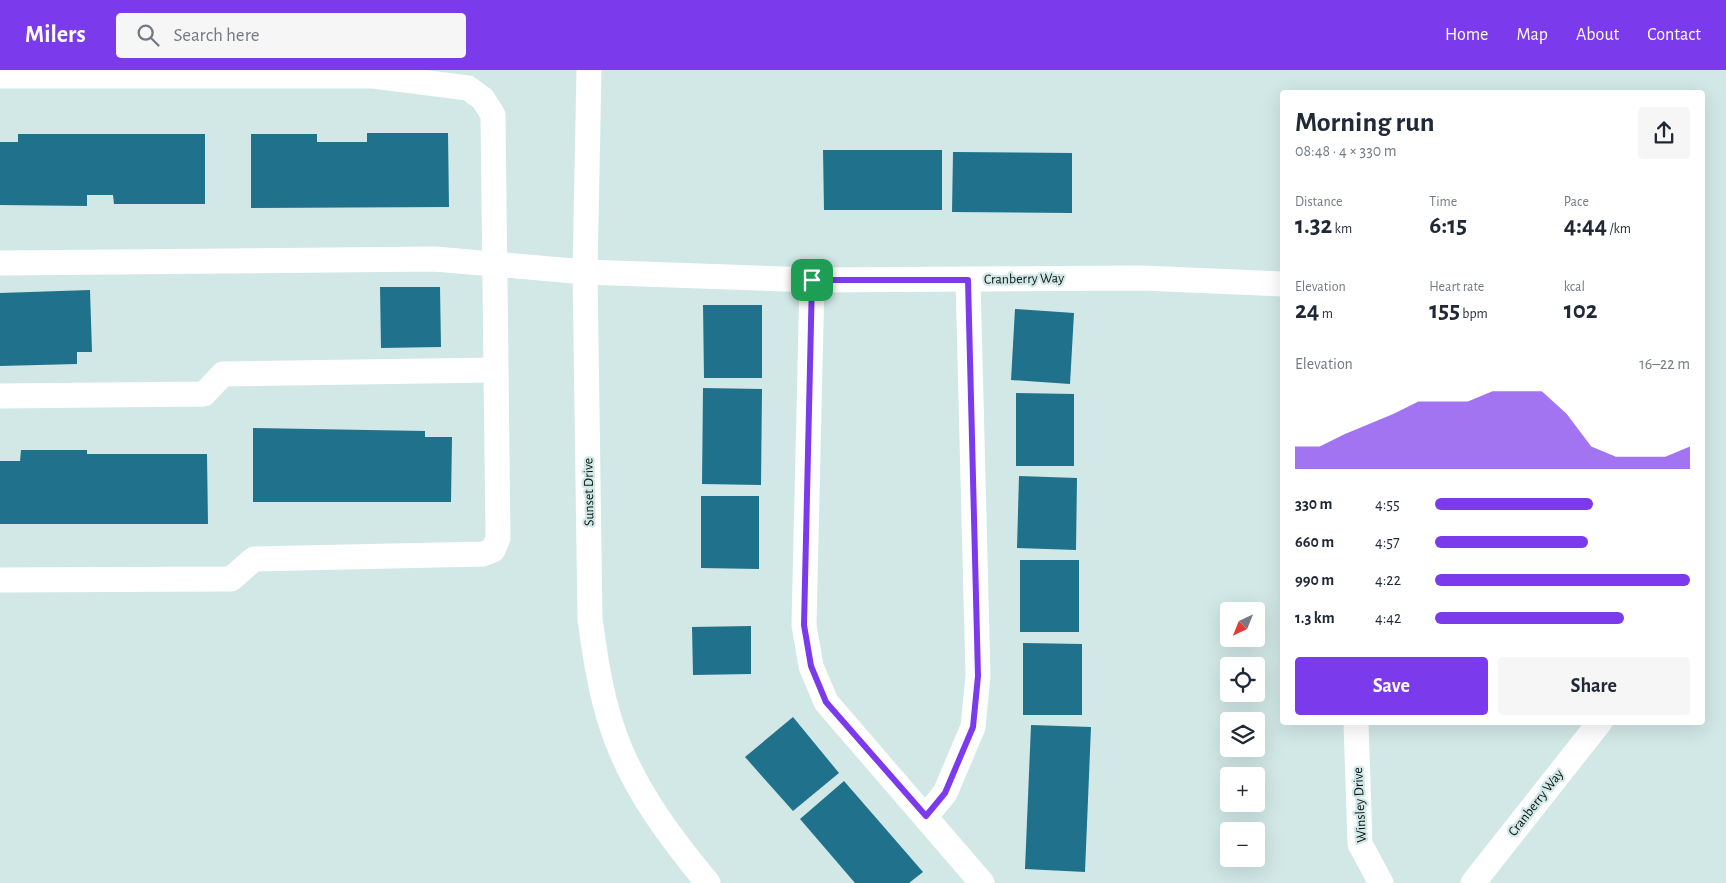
<!DOCTYPE html>
<html lang="en">
<head>
<meta charset="utf-8">
<style>
  :root { --surface:#fff; --page:#f6f6f7; --text:#1f2937; --muted:#747a83; --accent:#7c3aed }
  body { margin:0; font-family:"Alegreya Sans",sans-serif; background:var(--page); color:var(--text); height:100vh; display:flex; flex-direction:column; font-size:19px; white-space:nowrap }
  * { box-sizing:border-box; margin:0 }
  p { font-size:16px; color:var(--muted) }
  .icon { flex:none; width:28px; height:28px; fill:none; stroke:currentColor; stroke-width:2; stroke-linecap:round; stroke-linejoin:round }
  .map { position:relative; flex:1; overflow:hidden }
  .panel { position:absolute; left:1280px; top:20px; width:425px; height:635px; display:flex; flex-direction:column; background:var(--surface); border-radius:5px; box-shadow:0 5px 20px #0002 }
  .panel>* { flex:none }
  .needle { width:32px; rotate:223deg }
  .tools { position:absolute; left:1220px; top:532px; display:grid; gap:10px }
  .tools a { display:grid; place-items:center; width:45px; height:45px; border-radius:5px; background:var(--surface); box-shadow:0 5px 20px #0002; font-size:25px }
  .pin { position:absolute; display:grid; place-items:center; width:42px; height:42px; color:#fff; margin:-21px; border-radius:10px; box-shadow:0 2px 8px #0006 }
  .round { display:grid; place-items:center; flex:none; width:52px; height:52px; border-radius:5px; background:var(--page) }
  .summary { display:flex; align-items:center; justify-content:space-between; height:85px; padding:0 15px }
  h1 { font-size:28px; font-weight:600; line-height:38px }
  .stats { display:grid; grid-template-columns:repeat(3,1fr); gap:8px; height:85px; padding:5px 15px }
  .stats div { display:grid; align-content:center }
  .stats b { font-size:25px; font-weight:600 }
  .stats small { font-size:14px; font-weight:400 }
  .stats p { font-size:14px }
  .chart { height:140px; padding:10px 15px }
  .chart p { display:flex; justify-content:space-between }
  .chart svg { width:100%; height:90px; margin-top:5px; fill:var(--accent); opacity:.7 }
  .cta { display:flex; gap:10px; margin-top:auto; padding:10px 15px }
  .cta a { flex:1; height:58px; border-radius:5px; background:var(--accent); color:#fff; font-size:20px; font-weight:600; line-height:58px; text-align:center }
  .cta a+a { background:var(--page); color:var(--text) }
  ul { padding:0 15px; list-style:none; font-size:16px }
  li { display:grid; grid-template-columns:80px 60px 1fr; align-items:center; height:38px }
  li i { height:12px; border-radius:6px; background:var(--accent) }
  header { display:flex; align-items:center; gap:30px; box-sizing:border-box; height:70px; padding:0 25px; background:var(--accent); color:#fff }
  header strong { font-size:24px }
  nav { display:flex; gap:28px; margin-inline-start:auto; font-size:18px }
  .search { width:350px; height:45px; background:var(--page); display:flex; align-items:center; gap:12px; box-sizing:border-box; padding:0 18px; border-radius:5px; color:var(--muted); font-size:19px }
  .map>svg:first-child { display:block }
</style>
</head>
<body>
<header>
<strong>Milers</strong>
<div class="search"><svg class="icon" aria-label="search" viewBox="0 0 24 24"><circle cx="10" cy="10" r="6"/><path d="M15 15l6 6"/></svg>Search here</div>
<nav><a>Home</a><a>Map</a><a>About</a><a>Contact</a></nav>
</header>
<div class="map">
<svg width="1726" height="813" viewBox="0 0 1726 813">
  <rect width="100%" height="100%" fill="#d1e8e7"/>
  <g fill="#20718c">
    <polygon points="367,63 448,63 449,137 251,138 251,64 317,64 317,72 367,72"/>
    <polygon points="18,64 205,64 205,134 114,134 113,125 87,125 87,136 0,135 0,72 18,72"/>
    <polygon points="823,80 942,80 942,140 824,140"/>
    <polygon points="953,82 1072,83 1072,143 952,142"/>
    <polygon points="380,217 440,217 441,277 381,278"/>
    <polygon points="90,220 92,282 77,282 77,294 0,296 0,223"/>
    <polygon points="703,235 762,235 762,308 704,308"/>
    <polygon points="1015,239 1074,243 1070,314 1011,310"/>
    <polygon points="703,318 762,319 761,415 702,414"/>
    <polygon points="1016,323 1074,324 1074,396 1016,396"/>
    <polygon points="253,358 425,361 425,367 452,367 451,432 253,432"/>
    <polygon points="21,380 87,380 87,384 207,384 208,454 0,454 0,391 20,391"/>
    <polygon points="1019,406 1077,408 1076,480 1017,478"/>
    <polygon points="701,426 759,426 759,499 701,498"/>
    <rect x="1020" y="490" width="59" height="72"/>
    <polygon points="751,556 751,604 693,605 692,557"/>
    <polygon points="1023,573 1082,574 1082,645 1023,645"/>
    <polygon points="793,647 839,703 793,741 745,687"/>
    <polygon points="1031,655 1091,657 1085,802 1025,799"/>
    <polygon points="844,711 923,802 909,813 855,813 800,749"/>
  </g>
  <g fill="none" stroke-linecap="round" stroke-linejoin="round">
    <g stroke="#fff" stroke-width="25">
      <path d="M589,0L585,202L590,549C595,585 600,620 611,654C630,714 668,765 708,813"/>
      <polyline points="0,6 374,6 468,18 483,29 493,45 498,468 493,480 483,484 254,489 231,509 0,510"/>
      <polyline points="0,193 435,189 585,202 812,210 1142,208 1282,214"/>
      <polyline points="812,210 804,555 811,596 826,632 982,813"/>
      <polyline points="0,326 204,324 223,304 495,300"/>
      <polyline points="1356,652 1360,774 1381,813"/>
      <polyline points="926,746 945,723 973,657 978,606 968,210"/>
      <polyline points="1473,813 1600,652"/>
    </g>
  </g>
  <g fill="none" stroke-linecap="round" stroke-linejoin="round">
    <defs>
      <polygon id="route" points="812,210 968,210 978,606 973,657 945,723 926,746 826,632 811,596 804,555"/>
    </defs>
    <use href="#route" stroke="#fff" stroke-width="10"/>
    <use href="#route" stroke="#7c3aed" stroke-width="6"/>
  </g>
  <g text-anchor="middle" dominant-baseline="central" stroke-width="4.5" stroke-linejoin="round" paint-order="stroke">
    <g font-size="14" fill="#0c1414" stroke="#d1e8e7">
      <text transform="translate(1024 209) rotate(-1)">Cranberry Way</text>
      <text transform="translate(589 422) rotate(-91)">Sunset Drive</text>
      <text transform="translate(1536 733) rotate(-52)">Cranberry Way</text>
      <text transform="translate(1360 735) rotate(-93)">Winsley Drive</text>
    </g>
  </g>
</svg>
<div class="tools">
<a><svg class="needle" viewBox="-14 -14 28 28"><path d="M0-13l5 13h-10z" fill="#e53935"/><path d="M0 13l5-13h-10z" fill="#747a83"/></svg></a>
<a><svg class="icon" aria-label="locate" viewBox="0 0 24 24"><circle cx="12" cy="12" r="6"/><path d="M12 2v4M12 18v4M2 12h4M18 12h4"/></svg></a>
<a><svg class="icon" aria-label="layers" viewBox="0 0 24 24"><path d="M12 4l9 5-9 5-9-5zM3 14l9 5 9-5"/></svg></a>
<a>+</a>
<a>−</a>
</div>
<div class="pin" style="left:812px;top:210px;background:#1e9e55"><svg class="icon" aria-label="arrive" viewBox="0 0 24 24"><path d="M6 21V4h12l-3 4 3 4H6"/></svg></div>
<section class="panel">
<div class="summary"><div><h1>Morning run</h1><p>08:48 · 4 × 330 m</p></div><a class="round"><svg class="icon" aria-label="share" viewBox="0 0 24 24"><path d="M12 15V3M7 8l5-5 5 5M5 13v7h14v-7"/></svg></a></div>
<div class="stats">
<div><p>Distance</p><b>1.32<small> km</small></b></div>
<div><p>Time</p><b>6:15</b></div>
<div><p>Pace</p><b>4:44<small> /km</small></b></div>
</div>
<div class="stats">
<div><p>Elevation</p><b>24<small> m</small></b></div>
<div><p>Heart rate</p><b>155<small> bpm</small></b></div>
<div><p>kcal</p><b>102</b></div>
</div>
<div class="chart"><p><span>Elevation</span>16–22 m</p>
<svg viewBox="0 0 160 44" preserveAspectRatio="none"><path d="M0 44V33L10 33L20 27L30 22L40 17L50 11L60 11L70 11L80 6L90 6L100 6L110 17L120 33L130 38L140 38L150 38L160 33V44z"/></svg>
</div>
<ul>
<li><b>330 m</b>4:55<i style="width:62%"></i></li>
<li><b>660 m</b>4:57<i style="width:60%"></i></li>
<li><b>990 m</b>4:22<i style="width:100%"></i></li>
<li><b>1.3 km</b>4:42<i style="width:74%"></i></li>
</ul>
<div class="cta"><a>Save</a><a>Share</a></div>
</section>
</div>
</body>
</html>
